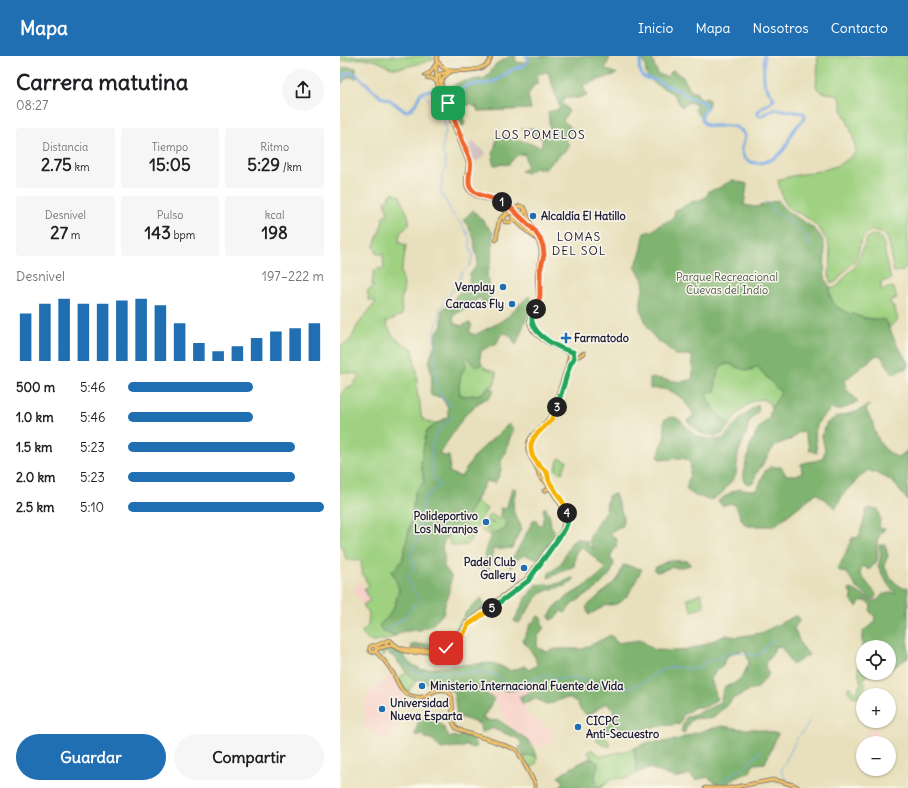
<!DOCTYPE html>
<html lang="es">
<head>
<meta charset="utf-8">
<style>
  :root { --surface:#fff; --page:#f6f6f6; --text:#202124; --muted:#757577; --accent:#1f6fb2 }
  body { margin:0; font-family:Delius,sans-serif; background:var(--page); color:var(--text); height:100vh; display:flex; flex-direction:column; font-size:15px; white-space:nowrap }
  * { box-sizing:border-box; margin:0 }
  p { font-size:13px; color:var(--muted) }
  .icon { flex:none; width:22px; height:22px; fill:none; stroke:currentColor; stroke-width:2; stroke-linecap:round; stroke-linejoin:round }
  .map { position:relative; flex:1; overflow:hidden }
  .details { display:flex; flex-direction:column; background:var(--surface); width:340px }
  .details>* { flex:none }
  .tools { position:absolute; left:516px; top:584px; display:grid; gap:8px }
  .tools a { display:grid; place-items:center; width:40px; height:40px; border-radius:50%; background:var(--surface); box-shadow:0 1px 3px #0004; font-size:20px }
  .pin { position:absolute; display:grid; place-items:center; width:34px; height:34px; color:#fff; margin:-17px; border-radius:8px; box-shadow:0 2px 6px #0006 }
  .km { position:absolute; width:20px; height:20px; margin:-10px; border-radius:50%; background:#222; color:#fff; font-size:11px; line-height:20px; text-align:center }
  .round { display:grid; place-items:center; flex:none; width:42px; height:42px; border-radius:21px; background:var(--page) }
  .head { display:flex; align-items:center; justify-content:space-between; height:68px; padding:0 16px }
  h1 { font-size:22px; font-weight:700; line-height:30px }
  .metrics { display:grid; grid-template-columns:repeat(3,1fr); gap:6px; height:68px; padding:4px 16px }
  .metrics div { display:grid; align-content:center; border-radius:4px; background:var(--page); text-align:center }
  .metrics b { font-size:17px; font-weight:700 }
  .metrics small { font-size:11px; font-weight:400 }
  .metrics p { font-size:11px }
  .chart { height:112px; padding:8px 16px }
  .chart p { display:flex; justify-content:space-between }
  .chart svg { width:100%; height:72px; margin-top:4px; stroke:var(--accent); stroke-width:6 }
  .cta { display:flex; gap:8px; margin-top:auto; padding:8px 16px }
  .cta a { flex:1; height:46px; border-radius:24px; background:var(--accent); color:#fff; font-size:16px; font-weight:700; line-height:46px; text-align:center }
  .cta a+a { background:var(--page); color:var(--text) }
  ul { padding:0 16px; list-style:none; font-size:13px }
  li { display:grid; grid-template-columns:64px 48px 1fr; align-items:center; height:30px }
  li i { height:10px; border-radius:5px; background:var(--accent) }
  header { display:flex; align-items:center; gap:24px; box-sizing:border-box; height:56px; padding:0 20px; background:var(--accent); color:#fff }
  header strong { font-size:19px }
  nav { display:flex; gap:22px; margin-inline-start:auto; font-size:14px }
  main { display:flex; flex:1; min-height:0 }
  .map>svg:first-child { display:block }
</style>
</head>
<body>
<header>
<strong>Mapa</strong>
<nav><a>Inicio</a><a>Mapa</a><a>Nosotros</a><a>Contacto</a></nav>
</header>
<main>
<section class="details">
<div class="head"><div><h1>Carrera matutina</h1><p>08:27</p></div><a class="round"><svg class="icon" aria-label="share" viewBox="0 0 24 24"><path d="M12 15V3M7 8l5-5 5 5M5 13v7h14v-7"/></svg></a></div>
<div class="metrics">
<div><p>Distancia</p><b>2.75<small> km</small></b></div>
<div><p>Tiempo</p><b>15:05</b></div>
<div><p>Ritmo</p><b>5:29<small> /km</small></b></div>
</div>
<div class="metrics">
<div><p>Desnivel</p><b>27<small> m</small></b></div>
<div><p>Pulso</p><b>143<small> bpm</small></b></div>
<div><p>kcal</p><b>198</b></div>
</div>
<div class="chart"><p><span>Desnivel</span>197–222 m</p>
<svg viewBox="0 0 160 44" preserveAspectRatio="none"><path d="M5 44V15M15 44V9M25 44V6M35 44V9M45 44V9M55 44V7M65 44V6M75 44V10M85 44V21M95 44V33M105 44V38M115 44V35M125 44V30M135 44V26M145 44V24M155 44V21"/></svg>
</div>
<ul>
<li><b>500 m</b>5:46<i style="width:64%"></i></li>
<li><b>1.0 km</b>5:46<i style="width:64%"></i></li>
<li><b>1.5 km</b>5:23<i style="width:85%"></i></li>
<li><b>2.0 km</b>5:23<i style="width:85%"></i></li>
<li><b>2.5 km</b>5:10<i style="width:100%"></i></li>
</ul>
<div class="cta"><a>Guardar</a><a>Compartir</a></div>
</section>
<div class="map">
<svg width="568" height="732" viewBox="0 0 568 732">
  <rect width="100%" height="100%" fill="#fbf7ec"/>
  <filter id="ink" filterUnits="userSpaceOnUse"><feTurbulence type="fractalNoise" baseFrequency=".025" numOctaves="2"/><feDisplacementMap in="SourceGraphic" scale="8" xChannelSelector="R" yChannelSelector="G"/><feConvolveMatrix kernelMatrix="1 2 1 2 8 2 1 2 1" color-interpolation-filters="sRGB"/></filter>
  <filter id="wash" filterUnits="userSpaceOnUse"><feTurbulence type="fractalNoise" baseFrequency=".012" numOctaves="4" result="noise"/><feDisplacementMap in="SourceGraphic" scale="16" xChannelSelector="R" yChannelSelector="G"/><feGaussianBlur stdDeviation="0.9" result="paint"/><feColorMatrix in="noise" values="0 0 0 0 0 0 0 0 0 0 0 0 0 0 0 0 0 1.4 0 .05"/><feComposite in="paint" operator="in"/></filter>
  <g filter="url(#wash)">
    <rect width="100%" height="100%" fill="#e8e0bc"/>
    <g fill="#f7d1c8">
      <polygon points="21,527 30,545 23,549 12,532"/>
      <polygon points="51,618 62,637 64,639 51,678 45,682 41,682 36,680 23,670 26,665 24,663 26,659 23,646 29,642 27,638 29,635 32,637 34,634"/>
      <polygon points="193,627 196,633 179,641 188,659 213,675 214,685 207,689 197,690 192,690 185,682 166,667 155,643 138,632 149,628 160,634"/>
      <polygon points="537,672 538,674 537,679 535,685 533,686 527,680 526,676 528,674"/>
    </g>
    <polygon fill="#d2bfc0" points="133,86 146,96 143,102 137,105 132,104 129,89"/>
    <g fill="#9fd181" stroke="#607a5e">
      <path d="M0,0H92L93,4C83,6 63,13 54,12C49,12 44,8 39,6C26,1 14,2 0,6Z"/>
      <path d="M477,0H568V208L563,215L554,216C551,205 552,192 547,182C545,178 542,177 537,175C533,174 529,175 526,178C516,188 521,197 514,206C511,209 508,212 505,215C501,219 499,223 495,227L490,226L489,219L491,202L488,186L481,175L474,167L463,159L451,154L446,148L443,143L438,125V124C464,115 498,118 516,95C514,85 512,75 508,67C507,64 505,61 504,58C501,53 502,45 498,40C491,35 480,40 476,30L478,7Z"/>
      <path d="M53,136L61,141C62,153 70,155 69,169L60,177L59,187L66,189L64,203L61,216L64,231L61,245L62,259L46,266C52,283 58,285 73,293L77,321V337L80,346L81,360L84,364L90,367H97L86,376L81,406L84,426L75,435L71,465L62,505L52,515C54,520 58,528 59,533C59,546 47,563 42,575L51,579H57L44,585H42V584L41,583L37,586H36C29,587 26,581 21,577L28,570L29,558L23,549L30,544L24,533L29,530L22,517L21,504H6C6,499 1,491 0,485V339L6,332C12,331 15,326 19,320L18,318L0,316V290C14,285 11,280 18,269C23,261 30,254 36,246L27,243L29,241L27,235L32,232L33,231L32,227L34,214L44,212L43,198H37L34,190C37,181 43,170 43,160L48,157L45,146Z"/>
      <path d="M531,179L539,180L541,182L544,189L547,209L551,223L541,226V234L553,231L557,242L552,244L550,246L555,254L558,264L552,269L549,271C548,268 548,267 546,265C542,263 534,263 530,263C524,262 518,260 511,258C497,253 489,247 490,231L494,232L498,230L508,217L514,212L518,205L527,182Z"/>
      <polygon points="128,300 139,310 141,307 145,312 156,316 156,322 154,329 146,333 141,338 125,340 120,339 119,330 121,318 126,310 125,304"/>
      <path d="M386,307C394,308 402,315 410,314C411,314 416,311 417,310L442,338L431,352L429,347L422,343L413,345L407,349L395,360L390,369C380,360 368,350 366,337L367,336L375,335C377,325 375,312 386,307Z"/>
      <polygon points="219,402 227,405 222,417 215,414"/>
      <polygon points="136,446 147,453 129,486 127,489 115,490 111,489 106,480 117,467 123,463"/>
      <path d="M150,458L161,464L162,462H164L166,466V472C163,475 157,475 153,477L152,475L150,479L141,474L143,470L152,474L145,470L148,465L154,468L146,463L149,459Z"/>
      <polygon points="361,537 364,551 352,555 347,543"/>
      <path d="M519,611H523V617H537L530,620L529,618L526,619V621L523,622L526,630L520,639L516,641C510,640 508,636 508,631H511C513,635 513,637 518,636L519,630H521L518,612Z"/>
      <polygon points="67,616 72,620 77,623 73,630 71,630 69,636 63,634 57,623"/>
      <path d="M262,677L263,679L265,680L266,683L268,684L270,690C264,690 261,689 256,684L257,681Z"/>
      <path d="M294,692L297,717L288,722L272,723L258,732L255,721L258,707L250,702L251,701L248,696L251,693C262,703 265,699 279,696L280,697Z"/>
      <path d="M193,699L197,701C197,708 195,710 189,712L184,701Z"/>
    </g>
    <g fill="#7fb36f" stroke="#506a55">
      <polygon points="170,0 176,0 175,5 181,7 186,6 187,0 269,0 270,1 265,13 277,18 243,29 247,40 237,42 225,42 222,47 229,55 223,64 233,74 224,82 230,90 204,113 195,112 187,117 181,115 187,111 185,98 177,99 169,108 154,109 152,103 157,82 164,79 201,91 203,83 181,73 192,72 203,77 210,74 208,56 220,53 208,16 197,18 199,28 194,29 188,39 191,53 138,55 136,50 134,51 133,48 131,48 119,52 125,68 121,72 104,30 111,31 120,26 146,22 156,8"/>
      <path d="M300,0H318L319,1L312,3L318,18L326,21L333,14L343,21L351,35L357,37L358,40L363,43L365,41L369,44C369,51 366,56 360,60L354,53L357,49L349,46L342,51L332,37L314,27L306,18L305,9Z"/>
      <polygon points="7,11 16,12 16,23 12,21 8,21 0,29 0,13"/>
      <path d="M392,124L407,128L404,149L416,151L438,144C444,160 473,165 482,183C489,197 479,221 490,231L489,238L493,246L498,252L506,256L524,262L545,264L547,267L556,287L568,307V311L553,318L541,300L538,299L535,300L504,325L507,334L518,345C510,350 500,356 490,353C488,358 483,360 479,365C473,374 476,387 477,397L469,394L468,386L463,375L457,377L452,383L435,389L416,418L414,426L408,428L404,425V413L408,400L410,390L420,370L429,362L431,353L441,337L417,310C415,311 413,313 411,313C398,318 384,295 377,319C375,324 376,330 375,335L373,336H367L366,337C368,350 381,360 390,369L382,378L375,380L364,378L359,376L347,365L354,359C344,341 331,330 310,333V321L314,322L341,326L352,323L353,319L352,300L349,299H335C331,296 328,291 323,288C320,286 318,286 316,283C310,277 302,260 301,252C300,231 311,230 294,211C301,200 303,190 304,177L312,175L318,170L332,163L334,160L335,153C343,153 343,150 350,147C358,143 366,145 369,135L379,132Z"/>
      <path d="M133,154L144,166L153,177L151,205L147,218L150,242L147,247L139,254L142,246L141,241L113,260L114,267L121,270L129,267L132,269L129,276L135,279L160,266L167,261L172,256L189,240L193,248L187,260L176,289L170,279L164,277L160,280L157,287L142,294L140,298L141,307L139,310H134L128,301L125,304L126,310L121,318L119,330L120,339C125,340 137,340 142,337C145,335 147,333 151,331L154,335L150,341L141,345L125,359L99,398L104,400H109L110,407L109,416L121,421L135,399L169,368L174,373L169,384L167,392L161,405V413L159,420L155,427L146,425L123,469L115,474H109L107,475L106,481L103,488L102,493L104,499V511L111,520L109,539L105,547L104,556L102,559L92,569L80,574L67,575L61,576L57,579H51L42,575L39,569L47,562L55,549L59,533L52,515L62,505L71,465L75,435L84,426L81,406L86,376L97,367L108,361V351L101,341L92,340L90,337L92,323L89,306L96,284V278L102,269V259L101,255L104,252L111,248L117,239L125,232L129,227L130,218L137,210L138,203L135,193L134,182L124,163Z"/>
      <path d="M418,349L419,354L409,366L406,378L398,397L396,419L382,437L373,443H369L355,440L347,434C345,426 356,410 347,404C339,398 327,407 318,402V401L325,379L324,364C340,354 345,374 357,380C361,382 365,383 369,383C373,384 378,384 382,383C387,381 387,378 390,374C398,364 408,355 418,349Z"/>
      <path d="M529,349L526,354L530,362L533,365L534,374L540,387L546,394L558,402L568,394V445L553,426L545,421L528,414L521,420L503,438L496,452L476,437L434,470H407C400,465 400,456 395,449C391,446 387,448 383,450L378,445L390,437L399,433L414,434L418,432L425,415L431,411H441L446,419H456L462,417L461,408C469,405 476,406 483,402L485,394L482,380L486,368L496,361L516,356Z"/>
      <path d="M172,432L176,433L173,448L174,457L181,470V472L172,492L162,493H153L149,513C142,517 137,510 133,506L139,507L146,502C143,495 149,483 153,477L164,474L166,472C168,465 165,462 159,460L161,456L160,452L165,453L167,451Z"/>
      <polygon points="275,438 283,460 283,470 273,474 270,478 277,483 276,491 272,497 270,501 274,507 271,517 257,532 232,548 225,557 221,555 216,561 211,564 209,560 216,550 227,541 251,526 266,513 253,500 241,490 236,496 234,510 208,522 209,517 220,509 231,487 238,482 247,486 247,489 254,493 249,486 250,480 259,464 263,460 266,454 268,440"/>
      <polygon points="205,451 209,458 211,470 214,474 213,475 216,480 197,503 184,499 178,503 170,512 170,505 177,495 194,463 200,469 202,469 204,458 203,453"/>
      <path d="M527,453H538L540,463L539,472L545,473C540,478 536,483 537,491C537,495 539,499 537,504C536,508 531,511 529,514L522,509L520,518L536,538L535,542L531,543L516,531L508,518L498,514C502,503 508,493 512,482L519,481Z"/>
      <path d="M539,489H545L548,500L544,509C549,520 552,526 563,532L568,531V602C561,605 557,611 549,613V591H533L532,590L523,591L522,592C523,587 521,579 523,576C528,569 535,571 535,561L531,557L530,554L531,550L529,547L525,545L520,546L517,551L511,544L512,541L509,533L514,534L532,545L538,544L543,538L550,537H556L549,530L538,511L541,499Z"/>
      <polygon points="328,505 348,505 350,509 339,512 332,511 318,516 315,515 314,514 316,511"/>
      <polygon points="283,509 302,513 288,539 281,546 276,548 264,550 249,559 246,551 278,523"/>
      <path d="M232,522L234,523C227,534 212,530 202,537C196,541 184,560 179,567L174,565L186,542L196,529L206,528L209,529L220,527Z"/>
      <polygon points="141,542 144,549 143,553 126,565 115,584 108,588 72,593 71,589 93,587 113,577 127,555"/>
      <path d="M198,560L203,563L201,566L204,571C199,579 195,583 198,592L207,596L216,593H243L271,579L277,587L301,584L314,594L340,595L360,590L386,579L396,581L421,577L455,560L459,562V565L454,572L461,589L469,599L452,609L447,599L441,591L435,590L433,597L425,607L426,614L429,617L418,632L412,633L392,643L387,650L380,655L373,662L368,663L357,662L353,663L349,667L346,672L345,676L343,677L341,675L343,669L346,661L368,653L380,646L385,630L391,629L399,624L405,616L409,606L405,594L396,596L387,600L382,610L376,615L371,623L377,643L366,651H355L343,659L340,668L320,670L279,678L265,673L274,653L266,647L248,660L240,653L237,646L229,642L219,644L213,647L206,648L195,642L183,648L179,641L196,633L193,627C172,635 171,639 149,628L138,632L154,643L142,663L153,665L158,664L185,682L192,690L197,701L193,699L184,701L179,691L182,689L179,683L151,672L141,677L140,668L117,660L114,636L105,632L93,633L92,630L77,623L75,624L66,616L52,599H50L47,596L43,601L37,595L49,591L63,597C68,607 69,608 79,612L80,614L118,609L153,607L172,615L184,610L189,614L197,609L195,601L183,584L190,569Z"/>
      <path d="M85,661C97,661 105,671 109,682L115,680L116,682L125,679L131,680V684L136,688L137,690L136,691L132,692L125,688L124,691H114L101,693C93,686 97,683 85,682L81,678H79L77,680L75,679L78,666Z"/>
      <polygon points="382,670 401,673 417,673 438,678 425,707 414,708 409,717 396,721 387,729 377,728 368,721 355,724 350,718 336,722 309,712 297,717 294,692 309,686 322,686 336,684 355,677"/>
      <polygon points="250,702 258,707 255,721 258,731 264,728 261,732 218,732 222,729 223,724 218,721 231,712"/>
    </g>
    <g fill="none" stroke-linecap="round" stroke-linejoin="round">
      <g stroke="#7aabe5" stroke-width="1">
        <polyline points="82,37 89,44 96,50 105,67 106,72 102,93 105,103 106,113 102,118 101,138 107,147 113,159 120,166 127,177 130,184 130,192 133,199 130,209 122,217 118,227 100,252 98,265 94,277 95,292"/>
        <polyline points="425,145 436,157 452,166 465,177 470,192"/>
        <polyline points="95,295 97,329 101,340 111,350"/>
        <path d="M46,578C49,569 54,570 60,565C67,559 72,550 79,544V541L76,539L67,522C74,512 75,509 70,498L77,484V479L81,473L82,459L85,440L93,435L99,430C98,426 95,423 93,419C89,407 91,386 98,375C101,369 109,365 114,360"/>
        <polyline points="50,592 56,597 65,608 78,617 124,617 145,616 156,619 164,625 169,631 181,629 194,623 204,619 219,623 231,621 262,630 283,633 305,626 319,615 333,611 350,613 360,611 366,605 379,603 390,595 416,600 423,595 428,588 434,584"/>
        <polyline points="460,679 467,670 469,665"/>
        <polyline points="382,726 392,718 404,712 422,694"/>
        <path d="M449,726C446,722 442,719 441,714L458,681"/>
      </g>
      <g stroke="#7aabe5" stroke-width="3">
        <path d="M302,0L299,11L301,17L303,21L305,22L316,24L327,30L336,33L349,41L365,47C370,55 356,58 364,67C371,76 396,61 405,80C405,85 401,90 402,95C402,101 406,104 411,106C424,110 440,101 446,90C449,85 450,80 453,75C457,70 462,66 465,61V59L463,57L435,53L430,55L421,60L418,59L417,57C421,50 430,49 434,43C432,38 427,34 425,29C423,25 424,6 424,0"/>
        <polyline points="0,24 3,20 7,17 12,17 18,20 41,41 50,44 63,54 67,55 72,52 76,47 80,38 85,35 92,34 117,35 129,29 150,27 157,24 173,13 183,10 187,7 189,4 186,0"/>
      </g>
    </g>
  </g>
  <g filter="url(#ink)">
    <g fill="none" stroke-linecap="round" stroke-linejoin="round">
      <defs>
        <g id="major">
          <path d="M97,0L96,14L97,27L128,106C129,114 124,123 127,131C132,143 151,142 161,148C170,153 194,176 198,185C204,197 200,202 198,214C196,223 199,233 198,242C197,249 191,255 190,261C185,280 218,291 230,298"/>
          <polyline points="97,5 103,12 111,15"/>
          <path d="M99,18L101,28L108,47L131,104C133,117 122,128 136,138"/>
          <polyline points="85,19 90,17 96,8"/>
          <path d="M98,19C103,17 108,16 113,15C126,14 148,17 151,0"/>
          <polyline points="87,22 92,22 97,26"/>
          <polyline points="101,28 104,21 109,17"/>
          <path d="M162,146C170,150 175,157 181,162C190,171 204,181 204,195C204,202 200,209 200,216C199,226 203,237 198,247"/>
          <path d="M164,151V152C175,163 184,175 197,183"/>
          <polyline points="176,152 180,150 185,152 192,171"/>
          <polyline points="174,153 181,158 184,157 184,155"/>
          <polyline points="166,159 164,162 165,166 171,166 173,165 173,162"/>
          <path d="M156,184C159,173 155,164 167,157"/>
          <path d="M193,257C188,270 200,280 210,286"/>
          <polyline points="226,293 233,296"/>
          <polyline points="233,303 244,297"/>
          <path d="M205,414C194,405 185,391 196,378C202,372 209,368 214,360L230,309L234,302L233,296"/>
          <path d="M199,418C197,409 190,403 188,395C185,378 205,371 211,359L227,311L230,298"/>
          <polyline points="204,435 208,433 211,433"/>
          <path d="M133,565L188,525L225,473C231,456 224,448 214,434C212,430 209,427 208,422"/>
          <circle cx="49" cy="587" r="3"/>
          <path d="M52,586C57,591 65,594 72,594C81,595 111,590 117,584C122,579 123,571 128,566L186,523L222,474L225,464L223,452L206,426L200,421L199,418L200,416L204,414L207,416L208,421L206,424H203"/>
          <path d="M51,589C68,599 77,597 96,594C110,591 119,590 125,575"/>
          <circle cx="33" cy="593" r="3.5"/>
          <polyline points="35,590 47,585"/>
          <polyline points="36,593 48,590"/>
          <path d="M35,595C41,601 47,607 51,614C56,621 58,630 64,636C67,639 74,641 78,641C85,643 89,637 95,635C103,632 111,634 112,643L113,666L116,672L127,677L148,683L177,694L193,724L195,727V732"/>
          <path d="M365,732H390L433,724C438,724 442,726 446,727C452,729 454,728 459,732"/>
        </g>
      </defs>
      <use href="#major" stroke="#676468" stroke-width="4.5"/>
      <use href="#major" stroke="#f2c36a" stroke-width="3"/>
      <defs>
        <polyline id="major-bridge" points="168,158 176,153"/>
      </defs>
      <use href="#major-bridge" stroke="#676468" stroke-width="4.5" stroke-linecap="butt"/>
      <use href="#major-bridge" stroke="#f2c36a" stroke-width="3"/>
    </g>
  </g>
  <g fill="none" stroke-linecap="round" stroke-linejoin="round" filter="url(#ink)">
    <defs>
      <path id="split-1" d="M108,47L130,104C132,111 129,116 129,123C127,141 150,140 162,146"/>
      <polyline id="split-2" points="162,146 169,150 194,174 199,181 203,190 204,199 200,215 200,240 196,253"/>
      <path id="split-3" d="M196,253C194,257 191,260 192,265C194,280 220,293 233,296L234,302L230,309L217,351"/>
      <polyline id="split-4" points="217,351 211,364 194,381 191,388 191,393 192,399 198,408 207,416 209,425 224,448 227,457"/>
      <polyline id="split-5" points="152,552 188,525 225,473 228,465 227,457"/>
      <polyline id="split-6" points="106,592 112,590 118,587 123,579 128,569 152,552"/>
    </defs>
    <use href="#split-1" stroke="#fff" stroke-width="8"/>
    <use href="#split-2" stroke="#fff" stroke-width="8"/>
    <use href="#split-3" stroke="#fff" stroke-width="8"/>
    <use href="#split-4" stroke="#fff" stroke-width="8"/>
    <use href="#split-5" stroke="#fff" stroke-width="8"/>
    <use href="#split-6" stroke="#fff" stroke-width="8"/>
    <use href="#split-1" stroke="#f0652b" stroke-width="5"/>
    <use href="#split-2" stroke="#f0652b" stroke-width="5"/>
    <use href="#split-3" stroke="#22a559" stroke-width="5"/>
    <use href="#split-4" stroke="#f5b400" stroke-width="5"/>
    <use href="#split-5" stroke="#22a559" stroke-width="5"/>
    <use href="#split-6" stroke="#f5b400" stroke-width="5"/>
  </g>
  <g fill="#1f6fb2" stroke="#fbf7ec" stroke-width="1.5">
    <circle cx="193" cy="160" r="4"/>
    <circle cx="163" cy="231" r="4"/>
    <circle cx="172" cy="248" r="4"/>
    <path d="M224 276h4v4h4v4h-4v4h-4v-4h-4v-4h4z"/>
    <circle cx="146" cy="466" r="4"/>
    <circle cx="184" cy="512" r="4"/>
    <circle cx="82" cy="630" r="4"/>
    <circle cx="42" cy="653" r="4"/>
    <circle cx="238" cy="671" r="4"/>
  </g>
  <g text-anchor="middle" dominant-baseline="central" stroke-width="3" stroke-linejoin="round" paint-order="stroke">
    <g font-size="11" font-weight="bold" fill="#22223b" stroke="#fbf7ec" text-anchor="start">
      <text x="201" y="160">Alcaldía El Hatillo</text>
      <text x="155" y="231" text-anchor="end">Venplay</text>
      <text x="164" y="248" text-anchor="end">Caracas Fly</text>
      <text x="234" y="282">Farmatodo</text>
      <text x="138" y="460" text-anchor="end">Polideportivo<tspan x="138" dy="13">Los Naranjos</tspan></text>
      <text x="176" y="506" text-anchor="end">Padel Club<tspan x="176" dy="13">Gallery</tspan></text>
      <text x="90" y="630">Ministerio Internacional Fuente de Vida</text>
      <text x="50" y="647">Universidad<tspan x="50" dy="13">Nueva Esparta</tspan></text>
      <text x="246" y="665">CICPC<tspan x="246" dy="13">Anti-Secuestro</tspan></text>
    </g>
    <g font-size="11" fill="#485750" stroke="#fbf7ec">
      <text x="387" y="221">Parque Recreacional<tspan x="387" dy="13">Cuevas del Indio</tspan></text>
    </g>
    <g font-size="12" letter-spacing="1" fill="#22223b" stroke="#fbf7ec">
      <text x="200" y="78">LOS POMELOS</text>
      <text x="239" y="180">LOMAS<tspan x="239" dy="14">DEL SOL</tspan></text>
    </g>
  </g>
</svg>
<div class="tools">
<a><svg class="icon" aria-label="locate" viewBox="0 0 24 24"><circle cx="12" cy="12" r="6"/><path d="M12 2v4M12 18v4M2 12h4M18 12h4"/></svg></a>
<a>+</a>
<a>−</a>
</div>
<div class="pin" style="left:108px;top:47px;background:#1e9e55"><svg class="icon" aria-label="arrive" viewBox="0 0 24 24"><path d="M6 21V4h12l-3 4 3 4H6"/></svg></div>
<div class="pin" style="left:106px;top:592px;background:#d93025"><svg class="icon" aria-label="check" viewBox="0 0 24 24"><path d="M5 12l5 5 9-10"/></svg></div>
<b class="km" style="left:162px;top:146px">1</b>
<b class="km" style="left:196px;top:253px">2</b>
<b class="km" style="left:217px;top:351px">3</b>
<b class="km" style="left:227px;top:457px">4</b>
<b class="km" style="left:152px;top:552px">5</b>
</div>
</main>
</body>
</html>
